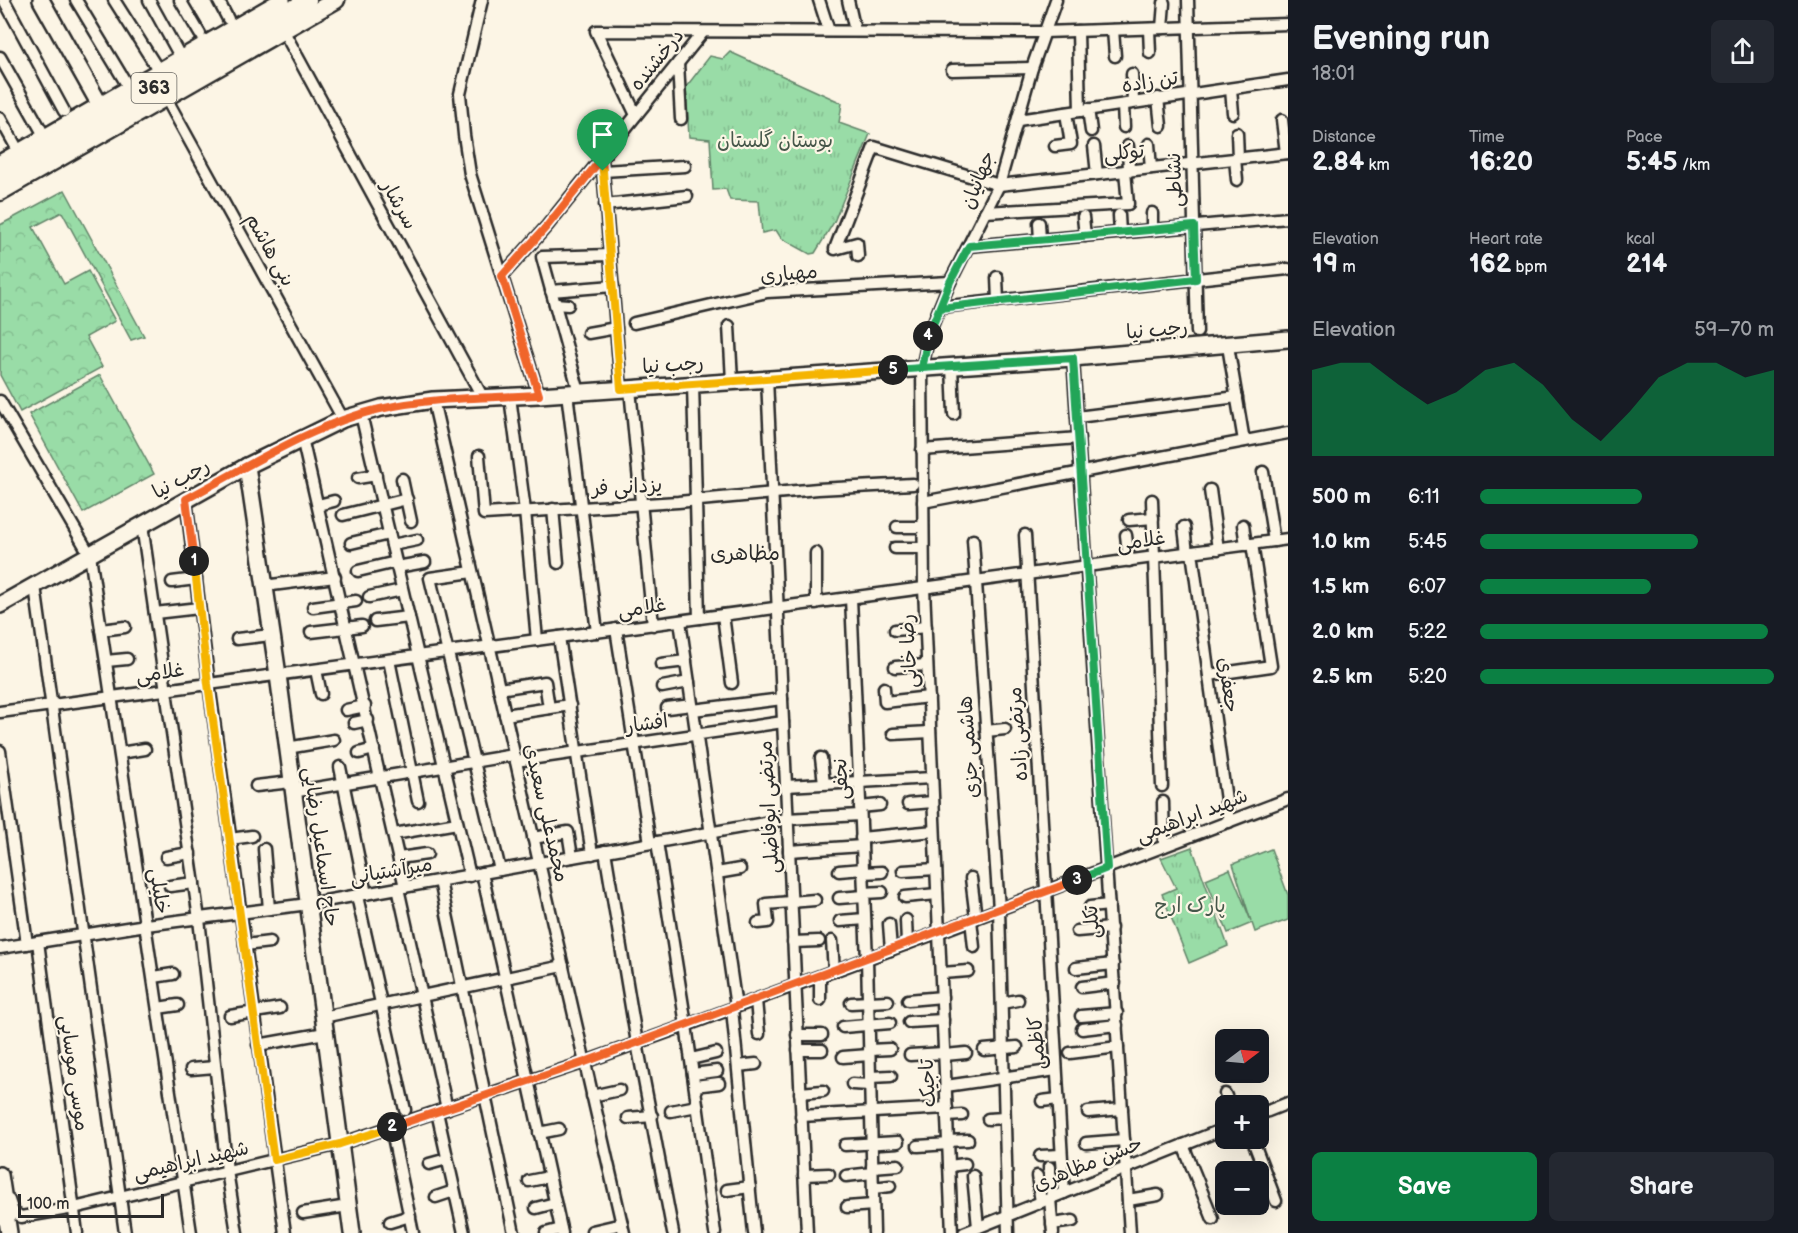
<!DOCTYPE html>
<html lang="en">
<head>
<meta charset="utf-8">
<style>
  :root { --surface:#171b24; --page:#242831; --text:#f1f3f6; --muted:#9ea1a6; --accent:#0b8043 }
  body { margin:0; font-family:"Balsamiq Sans","Playpen Sans Arabic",sans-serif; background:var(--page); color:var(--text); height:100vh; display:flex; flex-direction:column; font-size:22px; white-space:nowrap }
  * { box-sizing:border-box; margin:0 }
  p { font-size:20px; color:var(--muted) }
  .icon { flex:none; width:33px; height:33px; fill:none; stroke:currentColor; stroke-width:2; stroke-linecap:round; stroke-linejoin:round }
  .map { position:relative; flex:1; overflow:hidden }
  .panel { display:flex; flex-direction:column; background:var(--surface); width:510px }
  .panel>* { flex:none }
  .needle { width:39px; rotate:74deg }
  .tools { position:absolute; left:1215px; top:1029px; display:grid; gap:12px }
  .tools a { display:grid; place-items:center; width:54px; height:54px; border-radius:9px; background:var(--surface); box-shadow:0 6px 24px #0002; font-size:30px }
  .scale { position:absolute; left:18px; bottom:15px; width:146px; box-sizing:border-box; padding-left:6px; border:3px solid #2b2b2b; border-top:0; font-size:16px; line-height:21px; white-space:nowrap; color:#2b2b2b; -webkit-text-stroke:4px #fcf5e5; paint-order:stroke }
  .pin { position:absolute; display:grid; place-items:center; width:51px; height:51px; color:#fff; margin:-62px -26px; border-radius:50% 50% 50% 0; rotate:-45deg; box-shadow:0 0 6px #0007 }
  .pin .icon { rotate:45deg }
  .km { position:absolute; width:30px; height:30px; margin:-15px; border-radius:50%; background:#222; color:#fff; font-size:16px; line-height:30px; text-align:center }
  .round { display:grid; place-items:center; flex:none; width:63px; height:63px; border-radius:9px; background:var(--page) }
  .summary { display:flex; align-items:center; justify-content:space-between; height:102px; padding:0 24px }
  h1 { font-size:33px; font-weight:700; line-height:45px }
  .metrics { display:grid; grid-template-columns:repeat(3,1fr); gap:9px; height:102px; padding:6px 24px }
  .metrics div { display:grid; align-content:center }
  .metrics b { font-size:26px; font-weight:700 }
  .metrics small { font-size:16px; font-weight:400 }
  .metrics p { font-size:16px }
  .chart { height:168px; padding:12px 24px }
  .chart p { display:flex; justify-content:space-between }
  .chart svg { width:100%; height:108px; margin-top:6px; fill:var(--accent); opacity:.7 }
  .button { display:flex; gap:12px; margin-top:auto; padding:12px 24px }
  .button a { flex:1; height:69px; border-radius:9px; background:var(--accent); color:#fff; font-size:24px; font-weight:700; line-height:69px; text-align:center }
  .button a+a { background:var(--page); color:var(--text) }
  ul { padding:0 24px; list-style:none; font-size:20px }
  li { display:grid; grid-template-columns:96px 72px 1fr; align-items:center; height:45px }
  li i { height:15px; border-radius:8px; background:var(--accent) }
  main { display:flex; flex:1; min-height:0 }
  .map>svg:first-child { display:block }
</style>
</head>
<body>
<main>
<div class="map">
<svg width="1288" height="1233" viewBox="0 0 1288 1233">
  <defs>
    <pattern id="forest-crowns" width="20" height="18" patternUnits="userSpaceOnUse" patternTransform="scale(1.5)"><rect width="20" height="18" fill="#99dca7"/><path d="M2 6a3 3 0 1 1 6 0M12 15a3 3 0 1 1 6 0" fill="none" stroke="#84bd90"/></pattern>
    <pattern id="park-tufts" width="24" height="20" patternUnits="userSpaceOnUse" patternTransform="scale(1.5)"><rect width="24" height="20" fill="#99dca7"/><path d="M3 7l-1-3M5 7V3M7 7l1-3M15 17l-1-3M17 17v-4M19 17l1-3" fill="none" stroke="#84bd90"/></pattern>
  </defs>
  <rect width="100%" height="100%" fill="#fcf5e5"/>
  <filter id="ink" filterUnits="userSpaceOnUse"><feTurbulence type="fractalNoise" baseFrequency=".0167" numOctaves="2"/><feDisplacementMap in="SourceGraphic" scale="12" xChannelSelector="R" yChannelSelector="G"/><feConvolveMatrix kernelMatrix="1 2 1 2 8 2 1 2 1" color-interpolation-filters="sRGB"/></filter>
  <g filter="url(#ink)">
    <g fill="url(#forest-crowns)" stroke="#628469" stroke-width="1.5">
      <polygon points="65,190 144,336 131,340 62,212 33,227 64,284 88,271 115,321 86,337 102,367 20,412 0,375 0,225"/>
      <polygon points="100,375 154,474 83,513 29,414"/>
    </g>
    <g fill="url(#park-tufts)" stroke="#628469" stroke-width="1.5">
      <polygon points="730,52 842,103 839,123 870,134 834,222 815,253 810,254 781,238 776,230 762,233 759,201 730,200 726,189 713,190 710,139 689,137 686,87 710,56 723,59"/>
      <polygon points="1192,847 1228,946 1189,963 1162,894 1176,888 1161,858"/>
    </g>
    <polygon fill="#99dca7" stroke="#628469" stroke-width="1.5" points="1271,849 1288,895 1288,920 1255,932 1252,923 1228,933 1206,879 1230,869 1251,921 1233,864"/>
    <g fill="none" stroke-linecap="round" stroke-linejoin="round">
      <defs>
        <g id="street">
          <polyline points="4,0 64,111"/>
          <polyline points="76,0 129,88"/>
          <polyline points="114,0 159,71"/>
          <polyline points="149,0 181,58"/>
          <polyline points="180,0 200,34"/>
          <polyline points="218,0 228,19"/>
          <polyline points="482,0 460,94 464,135 470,174 539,395"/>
          <polyline points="819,0 829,31"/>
          <polyline points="848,0 855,31"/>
          <polyline points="1188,0 1197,332"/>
          <polyline points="1162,28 1164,3"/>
          <polyline points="1149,29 1150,53"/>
          <polyline points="283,30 483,398"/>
          <polyline points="1113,30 1115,56"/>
          <polyline points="1078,31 1080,111"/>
          <polyline points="0,57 45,137"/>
          <polyline points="678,63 681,119"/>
          <polyline points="952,70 1032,68"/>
          <polyline points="1132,74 1133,102"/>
          <polyline points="1231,89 1233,113"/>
          <polyline points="166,98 343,419"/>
          <polyline points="1158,98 1161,126"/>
          <polyline points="1123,105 1124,127"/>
          <polyline points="1088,109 1091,131"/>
          <polyline points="636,115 596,31 1044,32 1288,24"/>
          <polyline points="0,118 19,152"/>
          <polyline points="1018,120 1288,80"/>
          <polyline points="1282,120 1286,153"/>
          <polyline points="1237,133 1238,158"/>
          <polyline points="1149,144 1151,168"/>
          <polyline points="1055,146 1071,144 1066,113"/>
          <polyline points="1094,146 1097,174"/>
          <polyline points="1128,146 1129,171"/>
          <polyline points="602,158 621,389"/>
          <polyline points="1235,159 1237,180"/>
          <polyline points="603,171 685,166"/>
          <polyline points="605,205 687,196"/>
          <polyline points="985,212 1128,204 1125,171"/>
          <polyline points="1152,213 1152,230"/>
          <polyline points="1119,215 1120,233"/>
          <polyline points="1083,217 1085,236"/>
          <polyline points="1039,223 1040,240"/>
          <polyline points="969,246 1288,218"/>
          <polyline points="858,256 857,243 835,249 874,147 999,185 1288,153"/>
          <polyline points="502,276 547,226 703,32"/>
          <polyline points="997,277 998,301"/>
          <polyline points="551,291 613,286"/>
          <polyline points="555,304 568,305"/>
          <polyline points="940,307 1288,269"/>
          <polyline points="634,323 767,292 950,282"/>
          <polyline points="729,326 732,381"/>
          <polyline points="588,333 616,328"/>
          <polyline points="1228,346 1244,441"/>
          <polyline points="1073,358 1130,1233"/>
          <polyline points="952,366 954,414"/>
          <polyline points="767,379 807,1233"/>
          <polyline points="693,384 699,618"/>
          <polyline points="630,389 653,625"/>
          <polyline points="579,392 542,257 610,255"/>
          <polyline points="567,393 597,632"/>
          <polyline points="510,397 525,511 537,640"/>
          <polyline points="433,400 624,1233"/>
          <polyline points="0,401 90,555 191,1233"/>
          <polyline points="361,414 470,876"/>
          <polyline points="1077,417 1237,397"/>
          <polyline points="302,438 405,887"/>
          <polyline points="922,450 1079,438"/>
          <polyline points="479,456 484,514 678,502 818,489 913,484"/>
          <polyline points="1263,472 1274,541"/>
          <polyline points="358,478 376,475"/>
          <polyline points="402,479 411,521"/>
          <polyline points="1210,490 1218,549"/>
          <polyline points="186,499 209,684 285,1233"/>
          <polyline points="1152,500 1162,786"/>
          <polyline points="923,502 1288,433"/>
          <polyline points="318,505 334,501"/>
          <polyline points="553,509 558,563"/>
          <polyline points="343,515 407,499"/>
          <polyline points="1129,520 1153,518"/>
          <polyline points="142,525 199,919 227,1171 237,1233"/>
          <polyline points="1243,525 1246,545"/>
          <polyline points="897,527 923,527"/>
          <polyline points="1184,527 1187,553"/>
          <polyline points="1025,535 1064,1193"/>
          <polyline points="1126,535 1129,561"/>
          <polyline points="973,540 999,909 1008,1233"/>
          <polyline points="351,543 389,534"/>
          <polyline points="392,545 417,540"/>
          <polyline points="895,548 923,548"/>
          <polyline points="1192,552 1229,822"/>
          <polyline points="816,553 816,603"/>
          <polyline points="397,567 425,562"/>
          <polyline points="358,571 396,562"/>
          <polyline points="472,572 430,578 500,870"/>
          <polyline points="172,582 196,579"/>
          <polyline points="35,586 125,1233"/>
          <polyline points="264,586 335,577"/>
          <polyline points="369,597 402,590"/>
          <polyline points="851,598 867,959 874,1233"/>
          <polyline points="313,607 356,601"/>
          <polyline points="155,613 199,608"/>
          <polyline points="723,615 732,683"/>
          <polyline points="375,621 409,617"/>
          <polyline points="680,621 736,1007"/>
          <polyline points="616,629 650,843"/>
          <polyline points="101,630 125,627"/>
          <polyline points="895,630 926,627"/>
          <polyline points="311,632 362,626"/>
          <polyline points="559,637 592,854"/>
          <polyline points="237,639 271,635"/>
          <polyline points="389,660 418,801"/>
          <polyline points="106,661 127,659"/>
          <polyline points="661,664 686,661"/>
          <polyline points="895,667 927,665"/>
          <polyline points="316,670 321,694"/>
          <polyline points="1209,675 1271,666 1252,544"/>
          <polyline points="662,687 689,682"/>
          <polyline points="884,688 885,702 929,697"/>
          <polyline points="499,689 545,682 549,708"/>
          <polyline points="667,708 692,705"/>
          <polyline points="346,710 365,706"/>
          <polyline points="693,710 782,699"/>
          <polyline points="0,712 1288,539"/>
          <polyline points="505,715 570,705"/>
          <polyline points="354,723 368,720"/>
          <polyline points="986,731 1005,729"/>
          <polyline points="893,734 930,732"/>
          <polyline points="287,748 334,740"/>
          <polyline points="0,751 27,944"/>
          <polyline points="120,753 145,749"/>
          <polyline points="359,753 374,749"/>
          <polyline points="821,758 824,783"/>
          <polyline points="516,761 783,722"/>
          <polyline points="340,767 366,894"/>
          <polyline points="256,786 291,782"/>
          <polyline points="786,786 932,778"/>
          <polyline points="292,792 514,755"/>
          <polyline points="1163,802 1164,846"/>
          <polyline points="908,804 933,802"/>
          <polyline points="860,807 880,805"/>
          <polyline points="394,834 457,823"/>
          <polyline points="533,838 568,832 572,857"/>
          <polyline points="861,838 934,831"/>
          <polyline points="230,839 252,836"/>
          <polyline points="657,842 686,1025 715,1233"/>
          <polyline points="264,849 269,909"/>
          <polyline points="605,851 637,1043 673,1233"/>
          <polyline points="789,851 862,846"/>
          <polyline points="166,857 190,853"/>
          <polyline points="399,858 427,854"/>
          <polyline points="839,871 863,869"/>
          <polyline points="903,871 936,869"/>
          <polyline points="482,873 562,1233"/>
          <polyline points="717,873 740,869"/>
          <polyline points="863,873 882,872"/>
          <polyline points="971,878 976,918"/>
          <polyline points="440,881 514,1233"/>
          <polyline points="170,886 194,883"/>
          <polyline points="398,888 447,1109"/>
          <polyline points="864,893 882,892"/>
          <polyline points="357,896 405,1110"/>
          <polyline points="905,897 937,894"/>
          <polyline points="839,898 864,896"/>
          <polyline points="1090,907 1109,905"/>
          <polyline points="906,920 907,944"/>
          <polyline points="971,920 974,947"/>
          <polyline points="840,921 865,919"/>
          <polyline points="758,923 768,922 766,904 815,900"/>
          <polyline points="889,924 891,950"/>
          <polyline points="1077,931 1111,928"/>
          <polyline points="832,941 834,971"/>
          <polyline points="38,942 77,1233"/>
          <polyline points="793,942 819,941"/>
          <polyline points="245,945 270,942"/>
          <polyline points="0,948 146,925 308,904 787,819 860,815"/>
          <polyline points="1076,968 1113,964"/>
          <polyline points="942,973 968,971"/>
          <polyline points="154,977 173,974"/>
          <polyline points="820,977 820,1000"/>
          <polyline points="1082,987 1115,983"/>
          <polyline points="756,1000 759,1034"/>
          <polyline points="908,1000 942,997"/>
          <polyline points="851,1003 888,1001"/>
          <polyline points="1002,1003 1018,1000"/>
          <polyline points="158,1008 178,1005"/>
          <polyline points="732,1009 754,1233"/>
          <polyline points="230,1016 280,1008"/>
          <polyline points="1081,1016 1117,1013"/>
          <polyline points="323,1017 563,966"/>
          <polyline points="909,1022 943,1020"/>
          <polyline points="843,1027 890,1023"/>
          <polyline points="1082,1029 1117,1025"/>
          <polyline points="797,1035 822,1035"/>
          <polyline points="258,1045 325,1033"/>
          <polyline points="798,1050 822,1050"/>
          <polyline points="869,1050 890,1049"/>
          <polyline points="984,1050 1017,1047"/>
          <polyline points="1070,1053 1118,1047"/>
          <polyline points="910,1055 944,1053"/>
          <polyline points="945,1055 966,1053"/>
          <polyline points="843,1057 869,1055"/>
          <polyline points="691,1059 716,1053"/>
          <polyline points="738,1066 756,1064"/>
          <polyline points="191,1069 215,1067"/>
          <polyline points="693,1074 717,1071"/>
          <polyline points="870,1077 891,1076"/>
          <polyline points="852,1084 870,1085"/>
          <polyline points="695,1086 719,1083"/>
          <polyline points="946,1086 1056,1070"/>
          <polyline points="800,1093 823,1091"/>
          <polyline points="1225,1094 1230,1106"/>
          <polyline points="592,1096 619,1090"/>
          <polyline points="1042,1101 1058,1099"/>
          <polyline points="671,1111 697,1106"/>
          <polyline points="437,1112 464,1233"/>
          <polyline points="1088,1112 1122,1109"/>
          <polyline points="1258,1115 1288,1103"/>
          <polyline points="801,1116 947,1108"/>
          <polyline points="947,1116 962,1115"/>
          <polyline points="628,1118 652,1116"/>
          <polyline points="988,1119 1004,1118"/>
          <polyline points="391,1127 413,1233"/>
          <polyline points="539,1133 559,1129"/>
          <polyline points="1252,1138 1276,1201"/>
          <polyline points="948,1141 968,1140"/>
          <polyline points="1086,1143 1124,1140"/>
          <polyline points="845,1145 898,1142"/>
          <polyline points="1183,1145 1213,1219"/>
          <polyline points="918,1146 949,1144"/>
          <polyline points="1040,1156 1061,1155"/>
          <polyline points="429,1164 447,1159"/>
          <polyline points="949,1166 965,1164"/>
          <polyline points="872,1167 898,1165"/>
          <polyline points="1049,1167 1052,1198"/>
          <polyline points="804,1175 829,1174"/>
          <polyline points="846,1176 872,1173"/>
          <polyline points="973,1176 978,1227"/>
          <polyline points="1037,1176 1041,1202"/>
          <polyline points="529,1181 549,1177"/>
          <polyline points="873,1188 890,1186"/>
          <polyline points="727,1190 750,1187"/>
          <polyline points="436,1197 454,1191"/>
          <polyline points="1050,1199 1053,1233"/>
          <polyline points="9,1200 13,1212 21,1217 74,1208 340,1144 585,1062 690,1024 939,932 1288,799"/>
          <polyline points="1128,1200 1158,1195"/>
          <polyline points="847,1207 873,1205"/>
          <polyline points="536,1208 555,1203"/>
          <polyline points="303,1213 348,1206"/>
          <polyline points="390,1222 410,1216"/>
          <polyline points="1052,1224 1073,1221"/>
          <polyline points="592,1231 622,1224"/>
          <polyline points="546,1233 561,1229"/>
          <polyline points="952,1233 924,588 922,368 930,331 950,282 999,185 1032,68 1056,0"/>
          <polyline points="964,1233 1226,1128"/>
        </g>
        <g id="secondary">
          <polyline points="41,0 100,105"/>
          <polyline points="0,163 282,0"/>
          <polyline points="247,466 278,675 352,1233"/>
          <polyline points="0,605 247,466 343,419 381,408 433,400 539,395 1073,358 1288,339"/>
          <polyline points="0,1175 9,1233"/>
        </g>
        <g id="primary">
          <polyline points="0,177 308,0"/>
          <polyline points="0,192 336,0"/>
        </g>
      </defs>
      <use href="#street" stroke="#2b2b2b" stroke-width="15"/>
      <use href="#secondary" stroke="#2b2b2b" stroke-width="20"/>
      <use href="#primary" stroke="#2b2b2b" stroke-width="21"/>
      <use href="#street" stroke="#fcf5e5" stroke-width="10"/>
      <use href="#secondary" stroke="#fcf5e5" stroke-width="15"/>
      <use href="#primary" stroke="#fcf5e5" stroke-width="16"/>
    </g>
  </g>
  <g fill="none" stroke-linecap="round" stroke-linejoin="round" filter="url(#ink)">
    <defs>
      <path id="split-1" d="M194,561L186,499C245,468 316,423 380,409C432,397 486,398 539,395L502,276L547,226L602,158L603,171"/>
      <polyline id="split-2" points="194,561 208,684 274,1160 340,1144 392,1127"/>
      <polyline id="split-3" points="392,1127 585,1062 1077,880"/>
      <polyline id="split-4" points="928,336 922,368 1073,358 1107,868 1077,880"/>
      <polyline id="split-5" points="893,370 922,368 930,331 950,282 969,246 1194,226 1196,279 940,308 928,336"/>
      <polyline id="split-6" points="603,171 621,389 893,370"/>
    </defs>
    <use href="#split-1" stroke="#fff" stroke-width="12"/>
    <use href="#split-2" stroke="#fff" stroke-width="12"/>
    <use href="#split-3" stroke="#fff" stroke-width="12"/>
    <use href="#split-4" stroke="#fff" stroke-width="12"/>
    <use href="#split-5" stroke="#fff" stroke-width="12"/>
    <use href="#split-6" stroke="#fff" stroke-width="12"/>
    <use href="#split-1" stroke="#f0652b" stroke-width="8"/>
    <use href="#split-2" stroke="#f5b400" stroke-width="8"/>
    <use href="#split-3" stroke="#f0652b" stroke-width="8"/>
    <use href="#split-4" stroke="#22a559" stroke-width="8"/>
    <use href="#split-5" stroke="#22a559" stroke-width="8"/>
    <use href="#split-6" stroke="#f5b400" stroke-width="8"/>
  </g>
  <g text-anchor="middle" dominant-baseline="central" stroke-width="4.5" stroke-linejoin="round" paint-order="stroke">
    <rect fill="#fcf5e5" stroke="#6a6863" stroke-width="1.5" x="131.5" y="73" width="45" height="30" rx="4.5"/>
    <g font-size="18" font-weight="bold" fill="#2b2b2b">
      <text x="154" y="88">363</text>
    </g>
    <g font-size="20" fill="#2b2b2b" stroke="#fcf5e5">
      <text transform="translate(657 60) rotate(-51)">درخشنده</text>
      <text transform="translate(1150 82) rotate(-9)">تن زاده</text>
      <text transform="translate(1124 153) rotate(-6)">توکلی</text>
      <text transform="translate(978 180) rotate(-68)">جهانیان</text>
      <text transform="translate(1175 180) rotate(-92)">نشاطی</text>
      <text transform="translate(399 205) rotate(61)">سرشار</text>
      <text transform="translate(270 250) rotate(61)">بنی هاشم</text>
      <text transform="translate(789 274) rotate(-5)">مهیاری</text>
      <text transform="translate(1157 330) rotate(-5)">رجب نیا</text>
      <text transform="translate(673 365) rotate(-4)">رجب نیا</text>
      <text transform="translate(181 479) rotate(-29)">رجب نیا</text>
      <text transform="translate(627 487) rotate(-3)">یزدانی فر</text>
      <text transform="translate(1141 541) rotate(-8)">غلامی</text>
      <text transform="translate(642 608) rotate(-8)">غلامی</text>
      <text transform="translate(909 651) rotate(-93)">رضا خانی</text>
      <text transform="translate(160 673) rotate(-8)">غلامی</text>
      <text transform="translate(1228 685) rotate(82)">جعفری</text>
      <text transform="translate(647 724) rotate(-8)">افشار</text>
      <text transform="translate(1018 734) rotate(-94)">مرتضی زاده</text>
      <text transform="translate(969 747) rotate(-94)">هاشمی جزی</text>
      <text transform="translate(841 779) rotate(-93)">نجفی</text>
      <text transform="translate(769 807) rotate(-93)">مرتضی ابوفاضلی</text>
      <text transform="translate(546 813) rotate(77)">محمدعلی سعیدی</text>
      <text transform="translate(1192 816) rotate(-21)">شهید ابراهیمی</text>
      <text transform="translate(321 847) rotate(82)">حاج اسماعیل رضایی</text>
      <text transform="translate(391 871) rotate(-10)">میرآشتیانی</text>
      <text transform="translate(159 891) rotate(81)">خلیلی</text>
      <text transform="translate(1092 922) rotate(-94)">تکلی</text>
      <text transform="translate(1037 1043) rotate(-93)">کاظمی</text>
      <text transform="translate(74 1073) rotate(82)">موسی موسایی</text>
      <text transform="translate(928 1083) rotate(-93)">تاجیک</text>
      <text transform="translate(191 1161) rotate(-13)">شهید ابراهیمی</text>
      <text transform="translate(1088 1164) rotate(-22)">حسن مظاهری</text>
    </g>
    <g font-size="20" fill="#46574a" stroke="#fcf5e5">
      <text x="775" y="141">بوستان گلستان</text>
      <text x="1190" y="906">پارک ارج</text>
    </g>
    <g font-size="21" fill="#2b2b2b" stroke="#fcf5e5">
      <text x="745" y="553">مظاهری</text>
    </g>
  </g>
</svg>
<div class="tools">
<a><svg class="needle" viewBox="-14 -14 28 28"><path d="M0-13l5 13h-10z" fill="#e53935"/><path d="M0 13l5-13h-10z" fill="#9ea1a6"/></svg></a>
<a>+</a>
<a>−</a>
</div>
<div class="scale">100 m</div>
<div class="pin" style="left:603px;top:171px;background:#1e9e55"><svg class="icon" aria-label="arrive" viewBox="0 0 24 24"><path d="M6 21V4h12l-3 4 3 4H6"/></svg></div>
<b class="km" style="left:194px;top:561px">1</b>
<b class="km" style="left:392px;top:1127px">2</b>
<b class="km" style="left:1077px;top:880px">3</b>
<b class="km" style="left:928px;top:336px">4</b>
<b class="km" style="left:893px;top:370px">5</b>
</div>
<section class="panel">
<div class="summary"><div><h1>Evening run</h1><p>18:01</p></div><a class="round"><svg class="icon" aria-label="share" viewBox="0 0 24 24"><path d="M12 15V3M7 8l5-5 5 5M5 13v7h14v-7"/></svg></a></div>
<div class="metrics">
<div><p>Distance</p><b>2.84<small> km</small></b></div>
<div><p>Time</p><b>16:20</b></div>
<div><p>Pace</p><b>5:45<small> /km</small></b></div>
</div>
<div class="metrics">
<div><p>Elevation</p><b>19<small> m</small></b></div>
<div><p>Heart rate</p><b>162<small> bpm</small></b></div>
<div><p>kcal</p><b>214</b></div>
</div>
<div class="chart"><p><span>Elevation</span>59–70 m</p>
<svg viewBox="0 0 160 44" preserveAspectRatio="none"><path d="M0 44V9L10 6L20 6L30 15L40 23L50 18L60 9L70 6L80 15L90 29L100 38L110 26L120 12L130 6L140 6L150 12L160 9V44z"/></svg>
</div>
<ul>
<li><b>500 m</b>6:11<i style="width:55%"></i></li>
<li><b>1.0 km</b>5:45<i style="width:74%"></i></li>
<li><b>1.5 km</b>6:07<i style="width:58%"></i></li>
<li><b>2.0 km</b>5:22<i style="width:98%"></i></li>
<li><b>2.5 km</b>5:20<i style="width:100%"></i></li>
</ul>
<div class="button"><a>Save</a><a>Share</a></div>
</section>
</main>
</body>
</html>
